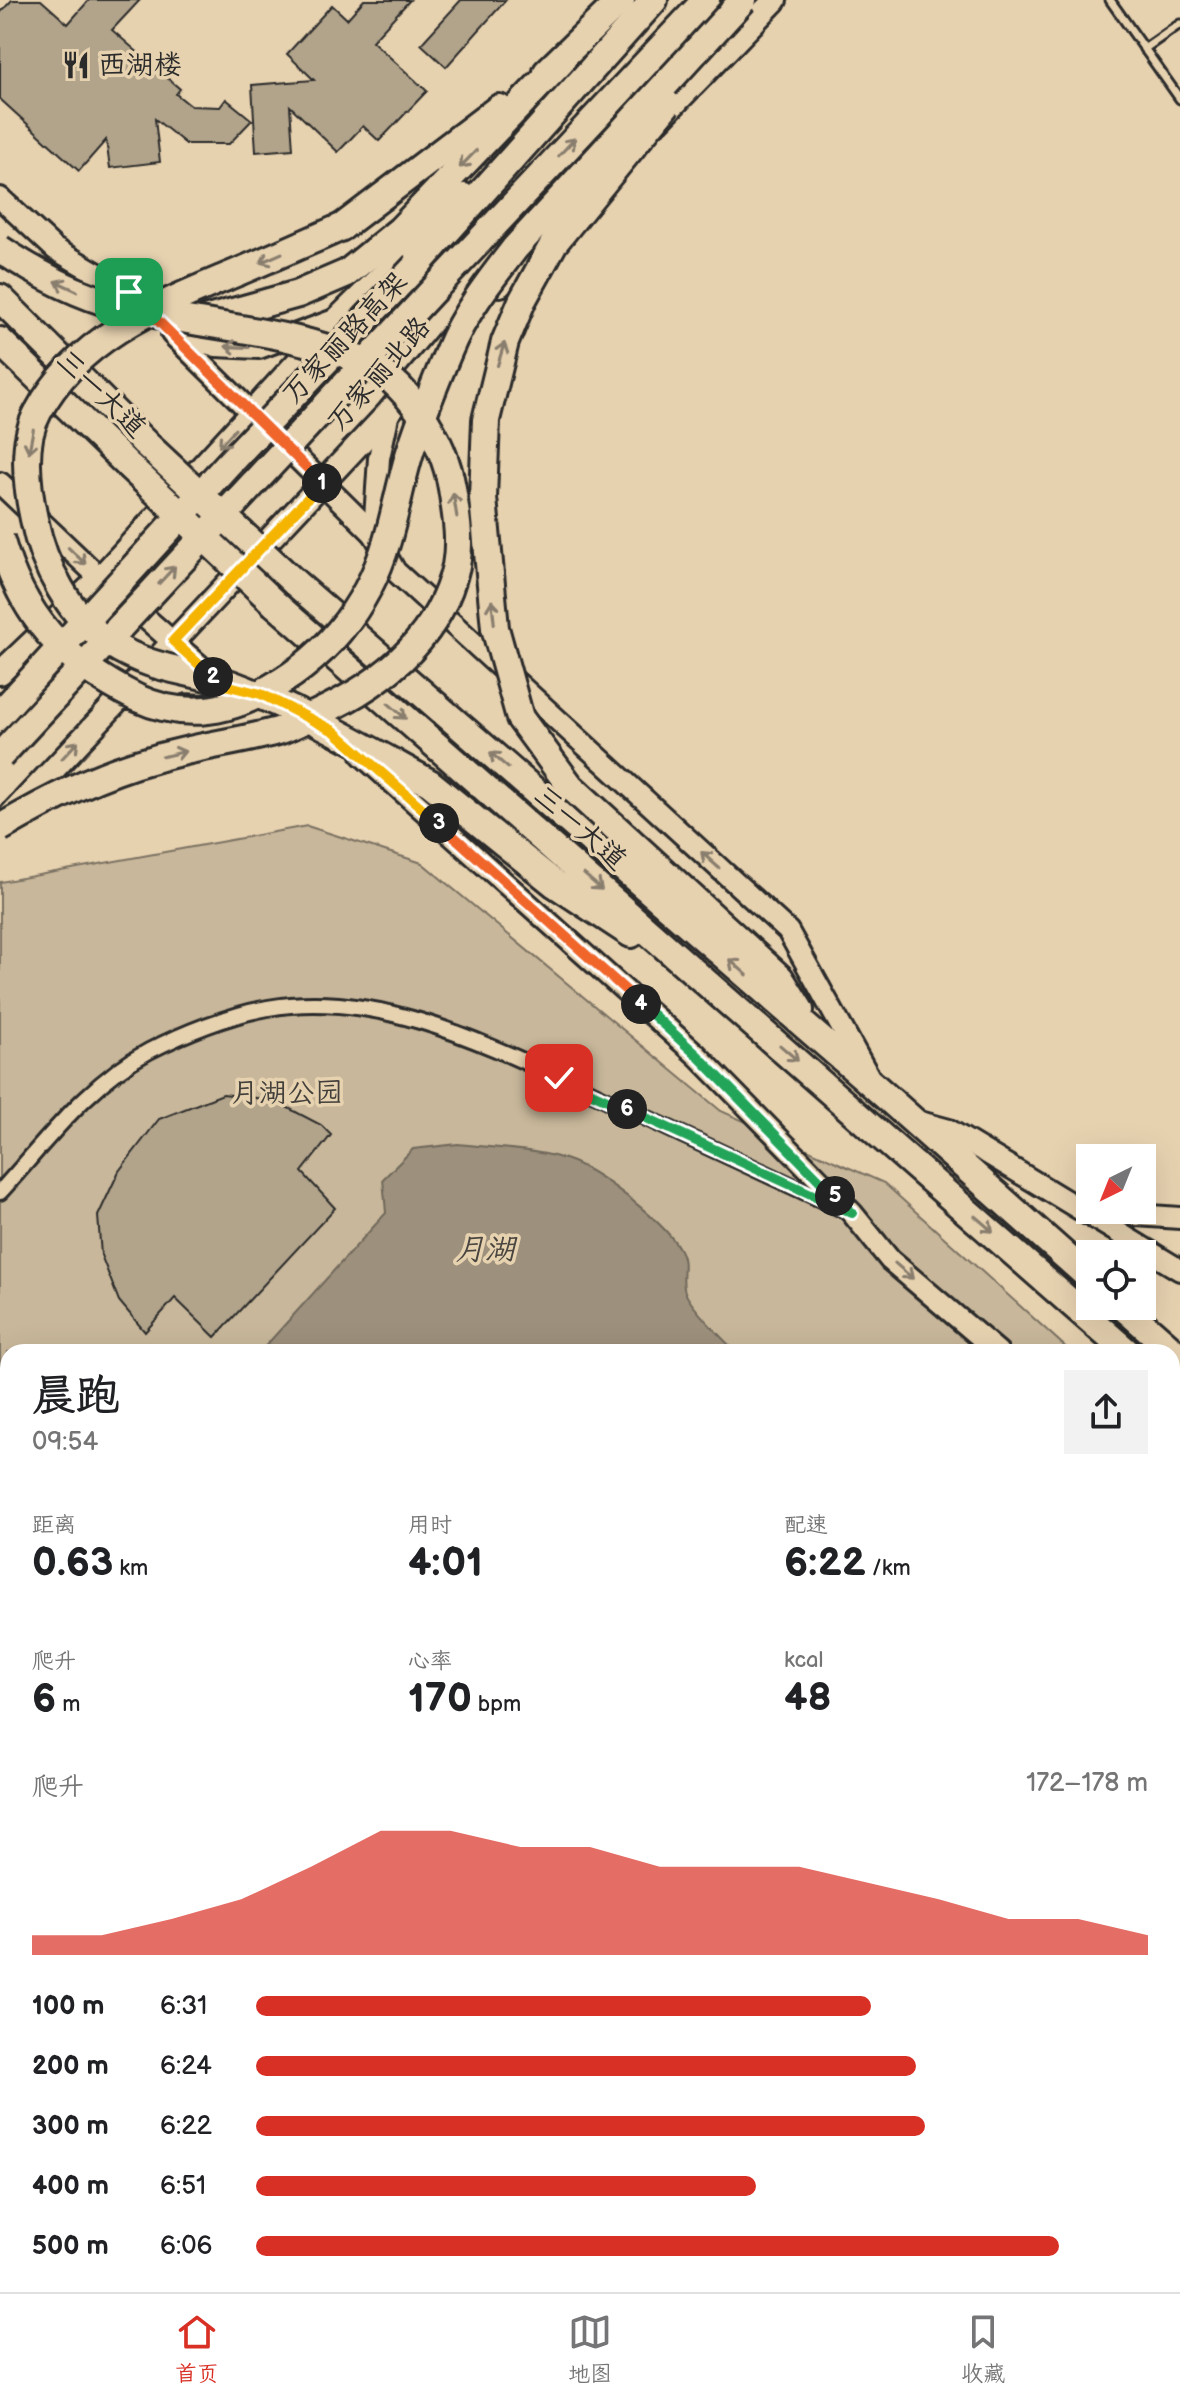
<!DOCTYPE html>
<html lang="zh">
<head>
<meta charset="utf-8">
<style>
  :root { --surface:#fff; --page:#f2f2f2; --text:#202124; --muted:#757577; --line:#e0e0e0; --accent:#d93025 }
  body { margin:0; font-family:"Balsamiq Sans","LXGW WenKai TC",sans-serif; background:var(--page); color:var(--text); height:100vh; display:flex; flex-direction:column; font-size:30px; white-space:nowrap }
  * { box-sizing:border-box; margin:0 }
  p { font-size:26px; color:var(--muted) }
  .icon { flex:none; width:44px; height:44px; fill:none; stroke:currentColor; stroke-width:2; stroke-linecap:round; stroke-linejoin:round }
  .map { position:relative; flex:1; overflow:hidden }
  .side { position:absolute; left:0px; top:1344px; width:1180px; height:948px; display:flex; flex-direction:column; background:var(--surface); border-radius:24px 24px 0 0; box-shadow:0 8px 32px #0002 }
  .side>* { flex:none }
  .needle { width:52px; rotate:223deg }
  .buttons { position:absolute; left:1076px; top:1144px; display:grid; gap:16px }
  .buttons a { display:grid; place-items:center; width:80px; height:80px; border-radius:0px; background:var(--surface); box-shadow:0 8px 32px #0002; font-size:40px }
  .pin { position:absolute; display:grid; place-items:center; width:68px; height:68px; color:#fff; margin:-34px; border-radius:16px; box-shadow:0 4px 12px #0006 }
  .km { position:absolute; width:40px; height:40px; margin:-20px; border-radius:50%; background:#222; color:#fff; font-size:22px; line-height:40px; text-align:center }
  .round { display:grid; place-items:center; flex:none; width:84px; height:84px; border-radius:0px; background:var(--page) }
  .head { display:flex; align-items:center; justify-content:space-between; height:136px; padding:0 32px }
  h1 { font-size:44px; font-weight:600; line-height:60px }
  .metrics { display:grid; grid-template-columns:repeat(3,1fr); gap:12px; height:136px; padding:8px 32px }
  .metrics div { display:grid; align-content:center }
  .metrics b { font-size:40px; font-weight:600 }
  .metrics small { font-size:22px; font-weight:400 }
  .metrics p { font-size:22px }
  .chart { height:224px; padding:16px 32px }
  .chart p { display:flex; justify-content:space-between }
  .chart svg { width:100%; height:144px; margin-top:8px; fill:var(--accent); opacity:.7 }
  ul { padding:0 32px; list-style:none; font-size:26px }
  li { display:grid; grid-template-columns:128px 96px 1fr; align-items:center; height:60px }
  li i { height:20px; border-radius:10px; background:var(--accent) }
  .dock { display:flex; justify-content:space-around; align-items:center; height:112px; border-top:2px solid var(--line); background:var(--surface); font-size:22px; color:var(--muted) }
  .dock a { display:grid; justify-items:center; gap:4px }
  .dock .current { color:var(--accent) }
  .map>svg:first-child { display:block }
</style>
</head>
<body>
<div class="map">
<svg width="1180" height="2292" viewBox="0 0 1180 2292">
  <rect width="100%" height="100%" fill="#e7d2b0"/>
  <filter id="ink" filterUnits="userSpaceOnUse"><feTurbulence type="fractalNoise" baseFrequency=".0125" numOctaves="2"/><feDisplacementMap in="SourceGraphic" scale="16" xChannelSelector="R" yChannelSelector="G"/><feConvolveMatrix kernelMatrix="1 2 1 2 8 2 1 2 1" color-interpolation-filters="sRGB"/></filter>
  <g filter="url(#ink)">
    <g fill="#c8b79a" stroke="#7a7162" stroke-width="2">
      <polygon points="307,826 422,863 721,1111 884,1183 1071,1352 8,1352 8,1974 0,1958 0,882"/>
      <polygon points="1172,1443 1180,1450 1180,2292 471,2292 456,2284 1172,2284"/>
    </g>
    <g fill="#9d907b" stroke="#6f685b" stroke-width="2">
      <path d="M458,1144C493,1148 541,1149 573,1162C603,1175 665,1222 680,1250C688,1263 680,1278 685,1292C691,1308 723,1339 736,1352H260L386,1213L383,1179L413,1149Z"/>
      <polygon points="8,1567 8,1934 0,1918 0,1569"/>
      <polygon points="1172,1729 1180,1730 1180,2292 780,2292 780,2284 1172,2284"/>
      <polygon points="8,2262 8,2284 127,2284 117,2292 0,2292 0,2266"/>
    </g>
    <g fill="#b2a48b" stroke="#2b2b2b" stroke-width="2">
      <polygon points="12,0 41,0 68,24 89,0 140,0 112,30 180,89 176,94 191,106 220,107 226,99 252,120 229,144 186,144 155,119 160,162 110,168 106,140 79,171 0,99 0,13"/>
      <polygon points="364,0 410,0 372,41 427,91 379,141 363,126 338,152 290,106 293,149 256,152 252,85 314,80 287,54 332,5 347,19"/>
      <polygon points="461,0 506,0 446,67 421,44"/>
      <polygon points="223,1094 273,1100 321,1125 331,1135 302,1172 335,1208 215,1337 175,1298 145,1332 119,1301 101,1255 98,1216 119,1171 159,1119"/>
    </g>
    <g fill="none" stroke-linecap="round" stroke-linejoin="round">
      <defs>
        <g id="lane">
          <polyline points="1110,0 1180,99"/>
          <polyline points="1144,49 1180,24"/>
        </g>
        <path id="street" d="M0,1192C45,1143 88,1083 149,1051C184,1033 229,1015 268,1008C381,987 498,1050 597,1095C680,1133 762,1172 844,1210"/>
        <g id="secondary">
          <polyline points="0,198 55,249 129,292 186,337 216,346 259,348 337,319"/>
          <polyline points="172,334 374,534"/>
          <polyline points="389,412 379,458 374,534 395,571 788,931 868,1075"/>
          <polyline points="0,483 100,578 215,679"/>
          <polyline points="127,699 185,682 205,683"/>
          <polyline points="362,755 697,1055 852,1213 890,1260 998,1352"/>
          <polyline points="916,1121 949,1130 1180,1270"/>
          <polyline points="1092,1212 1180,1218"/>
          <polyline points="1172,1503 1180,1509"/>
        </g>
        <g id="primary">
          <polyline points="658,121 775,0"/>
          <polyline points="500,285 561,220"/>
          <polyline points="0,673 100,578 337,319 464,195"/>
          <polyline points="6,820 389,412 452,336"/>
        </g>
        <g id="highway">
          <polyline points="547,72 621,0"/>
          <polyline points="342,227 499,108"/>
          <polyline points="416,266 654,0"/>
          <polyline points="437,286 706,0"/>
          <polyline points="0,298 145,443"/>
          <polyline points="197,322 298,294 347,273 400,230 561,62"/>
          <polyline points="0,341 129,466"/>
          <polyline points="294,582 873,1085 1090,1278"/>
          <polyline points="275,604 1127,1352"/>
          <polyline points="394,763 430,783 555,884 631,934"/>
          <polyline points="629,840 780,978 800,1010"/>
          <polyline points="1122,1306 1180,1357"/>
          <polyline points="1172,1392 1180,1400"/>
        </g>
      </defs>
      <use href="#lane" stroke="#2b2b2b" stroke-width="13"/>
      <use href="#street" stroke="#2b2b2b" stroke-width="20"/>
      <use href="#secondary" stroke="#2b2b2b" stroke-width="26"/>
      <use href="#primary" stroke="#2b2b2b" stroke-width="28"/>
      <use href="#highway" stroke="#2b2b2b" stroke-width="32"/>
      <polyline stroke="#2b2b2b" stroke-width="3" stroke-dasharray="2 6" stroke-linecap="butt" points="599,2284 608,2292"/>
      <use href="#lane" stroke="#e7d2b0" stroke-width="7"/>
      <use href="#street" stroke="#e7d2b0" stroke-width="14"/>
      <use href="#secondary" stroke="#e7d2b0" stroke-width="20"/>
      <use href="#primary" stroke="#e7d2b0" stroke-width="22"/>
      <use href="#highway" stroke="#e7d2b0" stroke-width="26"/>
      <defs>
        <g id="highway-bridge">
          <path d="M342,227C305,243 268,260 231,275C158,306 78,337 38,412C21,442 27,487 34,519C43,566 70,617 111,644C153,671 188,669 231,684C288,705 341,734 394,763"/>
          <path d="M0,249C36,273 77,295 119,306C199,327 284,328 360,360C407,380 444,440 452,488C456,514 461,540 456,566C439,639 381,685 316,714C304,720 291,727 278,731C237,742 194,747 154,759C100,773 48,800 0,828"/>
          <polyline points="145,443 294,582"/>
          <polyline points="129,466 275,604"/>
          <path d="M0,538C22,617 64,662 137,698C178,717 219,714 259,694C322,663 367,609 387,541C396,511 401,481 410,452C421,418 435,383 449,350C464,313 491,279 515,248L743,0"/>
          <polyline points="0,714 228,464 416,266"/>
          <polyline points="0,756 437,286"/>
          <polyline points="629,840 570,786 520,718 495,628 483,498 486,420 505,342 522,301 554,243 667,104"/>
        </g>
      </defs>
      <use href="#highway-bridge" stroke="#2b2b2b" stroke-width="32" stroke-linecap="butt"/>
      <use href="#highway-bridge" stroke="#e7d2b0" stroke-width="26"/>
    </g>
    <defs><path id="oneway-shaft" d="M-6 0H5M1.5-3L5.5 0L1.5 3" fill="none" stroke-width="1.6" stroke-linecap="round" stroke-linejoin="round" transform="scale(2)"/></defs>
    <g stroke="#897e6e">
      <use href="#oneway-shaft" transform="translate(567 147) rotate(-47)"/>
      <use href="#oneway-shaft" transform="translate(468 159) rotate(134)"/>
      <use href="#oneway-shaft" transform="translate(271 258) rotate(156)"/>
      <use href="#oneway-shaft" transform="translate(66 286) rotate(-155)"/>
      <use href="#oneway-shaft" transform="translate(237 347) rotate(-178)"/>
      <use href="#oneway-shaft" transform="translate(501 354) rotate(-73)"/>
      <use href="#oneway-shaft" transform="translate(227 438) rotate(132)"/>
      <use href="#oneway-shaft" transform="translate(31 441) rotate(101)"/>
      <use href="#oneway-shaft" transform="translate(455 505) rotate(-99)"/>
      <use href="#oneway-shaft" transform="translate(77 556) rotate(44)"/>
      <use href="#oneway-shaft" transform="translate(167 575) rotate(-47)"/>
      <use href="#oneway-shaft" transform="translate(493 612) rotate(-96)"/>
      <use href="#oneway-shaft" transform="translate(397 711) rotate(41)"/>
      <use href="#oneway-shaft" transform="translate(70 750) rotate(-47)"/>
      <use href="#oneway-shaft" transform="translate(174 754) rotate(-13)"/>
      <use href="#oneway-shaft" transform="translate(499 760) rotate(-139)"/>
      <use href="#oneway-shaft" transform="translate(710 860) rotate(-138)"/>
      <use href="#oneway-shaft" transform="translate(593 882) rotate(41)"/>
      <use href="#oneway-shaft" transform="translate(738 967) rotate(-139)"/>
      <use href="#oneway-shaft" transform="translate(789 1053) rotate(41)"/>
      <use href="#oneway-shaft" transform="translate(984 1224) rotate(41)"/>
      <use href="#oneway-shaft" transform="translate(904 1271) rotate(41)"/>
    </g>
  </g>
  <g fill="none" stroke-linecap="round" stroke-linejoin="round" filter="url(#ink)">
    <defs>
      <polyline id="split-1" points="129,292 322,483"/>
      <polyline id="split-2" points="213,677 173,641 322,483"/>
      <polyline id="split-3" points="213,677 221,684 261,694 334,731 439,823"/>
      <polyline id="split-4" points="439,823 641,1004"/>
      <polyline id="split-5" points="641,1004 697,1055 835,1196"/>
      <polyline id="split-6" points="627,1109 852,1213 835,1196"/>
      <polyline id="split-7" points="559,1078 627,1109"/>
    </defs>
    <use href="#split-1" stroke="#fff" stroke-width="16"/>
    <use href="#split-2" stroke="#fff" stroke-width="16"/>
    <use href="#split-3" stroke="#fff" stroke-width="16"/>
    <use href="#split-4" stroke="#fff" stroke-width="16"/>
    <use href="#split-5" stroke="#fff" stroke-width="16"/>
    <use href="#split-6" stroke="#fff" stroke-width="16"/>
    <use href="#split-7" stroke="#fff" stroke-width="16"/>
    <use href="#split-1" stroke="#f0652b" stroke-width="10"/>
    <use href="#split-2" stroke="#f5b400" stroke-width="10"/>
    <use href="#split-3" stroke="#f5b400" stroke-width="10"/>
    <use href="#split-4" stroke="#f0652b" stroke-width="10"/>
    <use href="#split-5" stroke="#22a559" stroke-width="10"/>
    <use href="#split-6" stroke="#22a559" stroke-width="10"/>
    <use href="#split-7" stroke="#22a559" stroke-width="10"/>
  </g>
  <defs>
    <symbol id="restaurant-bare" viewBox="-9 -9 18 18"><path d="M-5-6h1v4h1v-4h1v4h1v-4h1v5L-1.5 .5V6h-2V.5L-5-1ZM5-6V6H3V1.5H1.5Q1.5-4 5-6Z" fill="#2b2b2b" stroke="#e7d2b0" stroke-width="2.5" paint-order="stroke"/></symbol>
  </defs>
  <g fill-rule="evenodd">
    <use href="#restaurant-bare" x="56" y="45" width="40" height="40"/>
  </g>
  <g text-anchor="middle" dominant-baseline="central" stroke-width="7" stroke-linejoin="round" paint-order="stroke">
    <g font-size="28" fill="#2b2b2b" stroke="#e7d2b0" text-anchor="start">
      <text x="98" y="65">西湖楼</text>
    </g>
    <g font-size="28" fill="#2b2b2b" stroke="#e7d2b0">
      <text transform="translate(345 338) rotate(-47)">万家丽路高架</text>
      <text transform="translate(379 374) rotate(-49)">万家丽北路</text>
      <text transform="translate(101 394) rotate(44)">三一大道</text>
      <text transform="translate(580 828) rotate(41)">三一大道</text>
    </g>
    <g font-size="28" fill="#43403c" stroke="#e7d2b0">
      <text x="287" y="1093">月湖公园</text>
    </g>
    <g font-size="30" font-style="italic" fill="#48443f" stroke="#e7d2b0">
      <text x="485" y="1250">月湖</text>
    </g>
  </g>
</svg>
<div class="buttons">
<a><svg class="needle" viewBox="-14 -14 28 28"><path d="M0-13l5 13h-10z" fill="#e53935"/><path d="M0 13l5-13h-10z" fill="#757577"/></svg></a>
<a><svg class="icon" aria-label="locate" viewBox="0 0 24 24"><circle cx="12" cy="12" r="6"/><path d="M12 2v4M12 18v4M2 12h4M18 12h4"/></svg></a>
</div>
<div class="pin" style="left:129px;top:292px;background:#1e9e55"><svg class="icon" aria-label="arrive" viewBox="0 0 24 24"><path d="M6 21V4h12l-3 4 3 4H6"/></svg></div>
<div class="pin" style="left:559px;top:1078px;background:#d93025"><svg class="icon" aria-label="check" viewBox="0 0 24 24"><path d="M5 12l5 5 9-10"/></svg></div>
<b class="km" style="left:322px;top:483px">1</b>
<b class="km" style="left:213px;top:677px">2</b>
<b class="km" style="left:439px;top:823px">3</b>
<b class="km" style="left:641px;top:1004px">4</b>
<b class="km" style="left:835px;top:1196px">5</b>
<b class="km" style="left:627px;top:1109px">6</b>
<section class="side">
<div class="head"><div><h1>晨跑</h1><p>09:54</p></div><a class="round"><svg class="icon" aria-label="share" viewBox="0 0 24 24"><path d="M12 15V3M7 8l5-5 5 5M5 13v7h14v-7"/></svg></a></div>
<div class="metrics">
<div><p>距离</p><b>0.63<small> km</small></b></div>
<div><p>用时</p><b>4:01</b></div>
<div><p>配速</p><b>6:22<small> /km</small></b></div>
</div>
<div class="metrics">
<div><p>爬升</p><b>6<small> m</small></b></div>
<div><p>心率</p><b>170<small> bpm</small></b></div>
<div><p>kcal</p><b>48</b></div>
</div>
<div class="chart"><p><span>爬升</span>172–178 m</p>
<svg viewBox="0 0 160 44" preserveAspectRatio="none"><path d="M0 44V38L10 38L20 33L30 27L40 17L50 6L60 6L70 11L80 11L90 17L100 17L110 17L120 22L130 27L140 33L150 33L160 38V44z"/></svg>
</div>
<ul>
<li><b>100 m</b>6:31<i style="width:69%"></i></li>
<li><b>200 m</b>6:24<i style="width:74%"></i></li>
<li><b>300 m</b>6:22<i style="width:75%"></i></li>
<li><b>400 m</b>6:51<i style="width:56%"></i></li>
<li><b>500 m</b>6:06<i style="width:90%"></i></li>
</ul>
</section>
</div>
<nav class="dock">
<a class="current"><svg class="icon" aria-label="home" viewBox="0 0 24 24"><path d="M3 11l9-7 9 7M6 9v11h12V9"/></svg>首页</a>
<a><svg class="icon" aria-label="map" viewBox="0 0 24 24"><path d="M3 6l6-2 6 2 6-2v14l-6 2-6-2-6 2zM9 4v14M15 6v14"/></svg>地图</a>
<a><svg class="icon" aria-label="saved" viewBox="0 0 24 24"><path d="M7 4h10v16l-5-4-5 4z"/></svg>收藏</a>
</nav>
</body>
</html>
